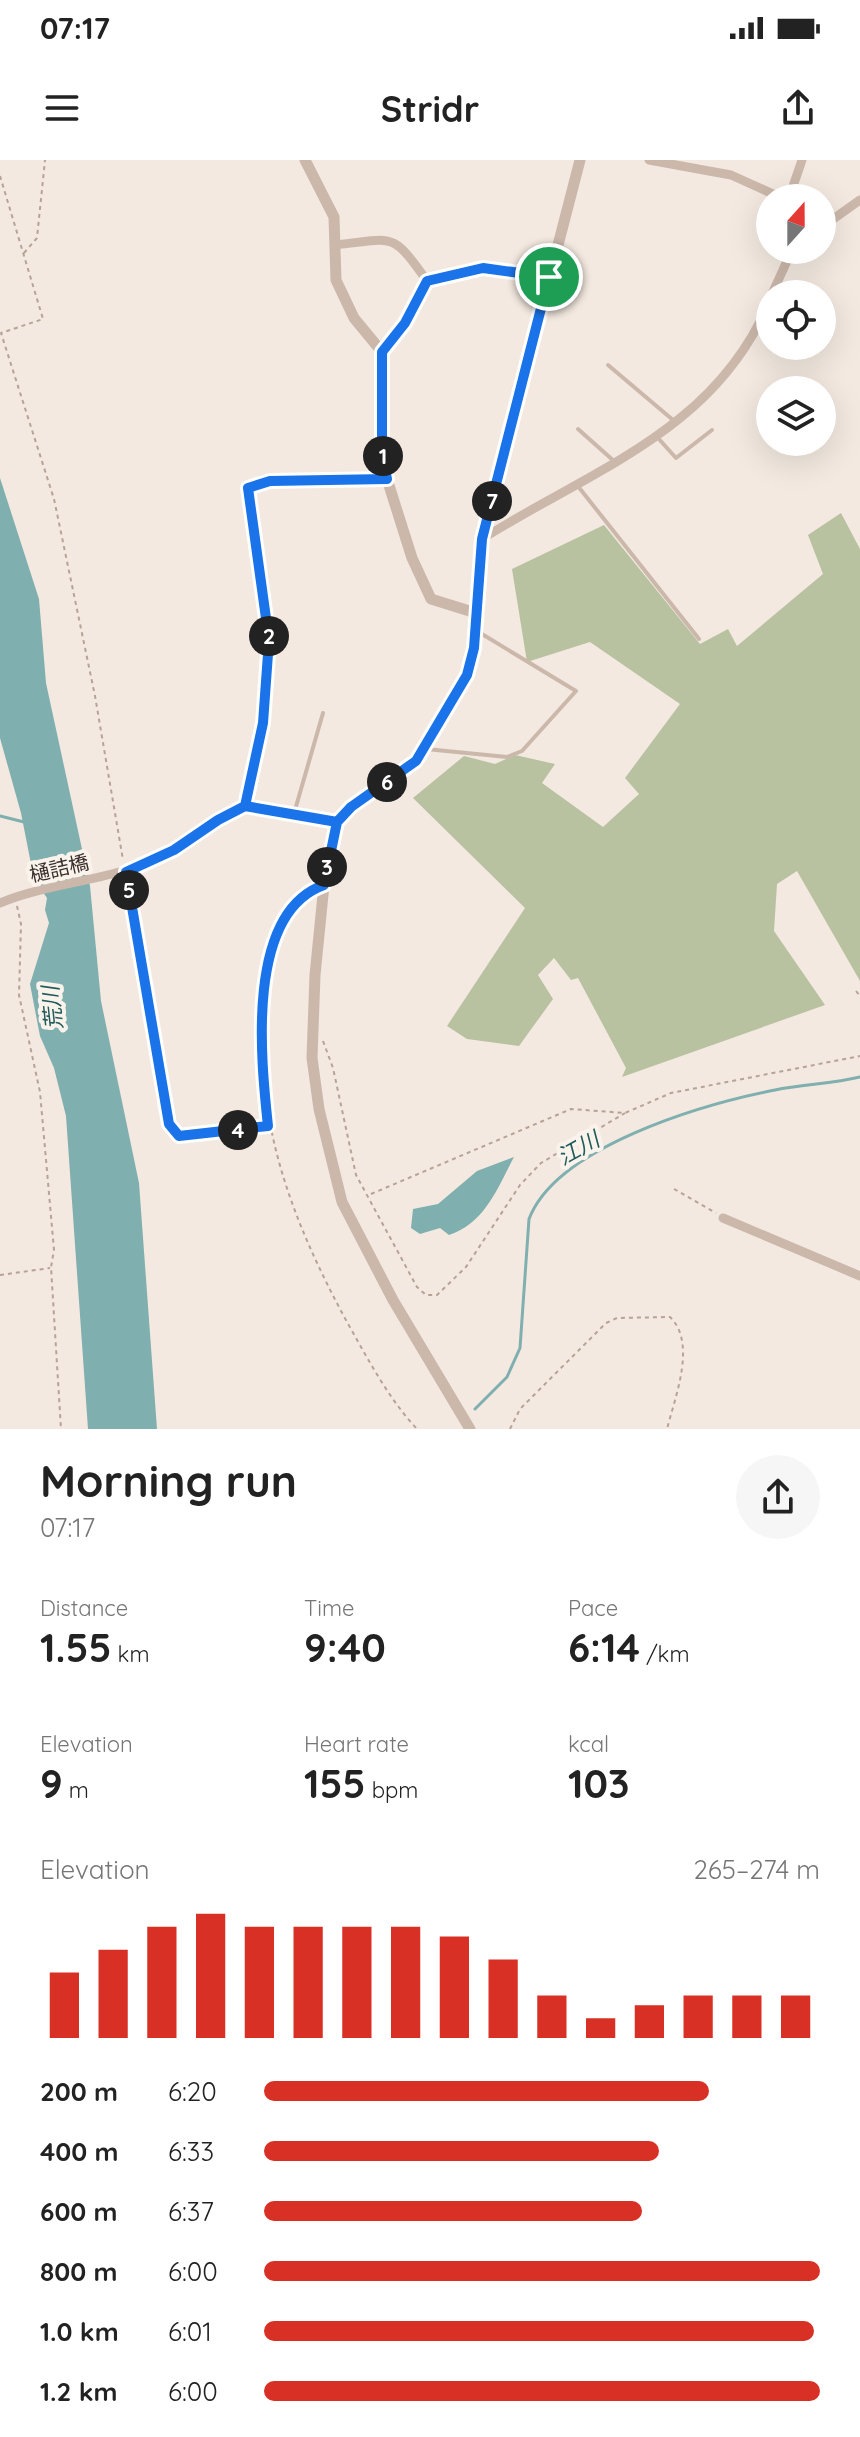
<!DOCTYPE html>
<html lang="en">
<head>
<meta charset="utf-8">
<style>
  :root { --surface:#fff; --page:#f6f6f6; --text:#222; --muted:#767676; --accent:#d93025 }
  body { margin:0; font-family:Quicksand,"Noto Sans JP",sans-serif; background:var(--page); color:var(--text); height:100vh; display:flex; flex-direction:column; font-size:30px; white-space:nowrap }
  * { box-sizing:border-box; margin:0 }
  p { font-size:26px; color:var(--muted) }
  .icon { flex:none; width:44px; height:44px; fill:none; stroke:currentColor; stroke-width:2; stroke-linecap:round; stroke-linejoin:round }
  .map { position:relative; height:1269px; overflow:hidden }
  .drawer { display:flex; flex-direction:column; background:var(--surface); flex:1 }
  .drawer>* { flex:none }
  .needle { width:52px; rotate:21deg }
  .tools { position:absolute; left:756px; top:24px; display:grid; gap:16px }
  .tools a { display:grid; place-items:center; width:80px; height:80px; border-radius:50%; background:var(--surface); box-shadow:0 8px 32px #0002; font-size:40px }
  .pin { position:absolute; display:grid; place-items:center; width:68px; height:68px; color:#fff; margin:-34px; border:4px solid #fff; border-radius:50%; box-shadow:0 2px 8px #0007 }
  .km { position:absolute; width:40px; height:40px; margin:-20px; border-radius:50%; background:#222; color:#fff; font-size:22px; line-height:40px; text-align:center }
  .round { display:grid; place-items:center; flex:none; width:84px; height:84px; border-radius:42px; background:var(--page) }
  .overview { display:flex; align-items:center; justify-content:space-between; height:136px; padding:0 40px }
  h1 { font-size:44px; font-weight:700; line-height:60px }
  .metrics { display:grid; grid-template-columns:repeat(3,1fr); gap:12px; height:136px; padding:8px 40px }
  .metrics div { display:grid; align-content:center }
  .metrics b { font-size:40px; font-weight:700 }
  .metrics small { font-size:22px; font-weight:400 }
  .metrics p { font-size:22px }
  .chart { height:224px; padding:16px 40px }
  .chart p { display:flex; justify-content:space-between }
  .chart svg { width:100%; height:144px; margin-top:8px; stroke:var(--accent); stroke-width:6 }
  ul { padding:0 40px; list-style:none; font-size:26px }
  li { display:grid; grid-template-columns:128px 96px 1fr; align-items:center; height:60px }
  li i { height:20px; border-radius:10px; background:var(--accent) }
  .status { display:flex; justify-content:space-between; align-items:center; height:56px; padding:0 40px; background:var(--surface); direction:ltr }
  .status svg { height:22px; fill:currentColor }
  header { display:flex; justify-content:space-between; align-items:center; height:104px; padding:0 40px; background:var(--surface); font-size:36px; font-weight:700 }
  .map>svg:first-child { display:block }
</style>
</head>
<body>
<div class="status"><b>07:17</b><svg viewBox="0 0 49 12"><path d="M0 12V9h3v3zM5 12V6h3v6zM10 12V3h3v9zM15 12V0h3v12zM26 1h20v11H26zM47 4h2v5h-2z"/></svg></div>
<header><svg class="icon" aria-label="menu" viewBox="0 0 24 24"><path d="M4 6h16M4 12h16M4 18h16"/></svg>Stridr<svg class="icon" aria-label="share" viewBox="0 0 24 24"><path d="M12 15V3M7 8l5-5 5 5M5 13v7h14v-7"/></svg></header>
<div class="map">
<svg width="860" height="1269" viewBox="0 0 860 1269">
  <rect width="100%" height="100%" fill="#f3e9e0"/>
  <polygon fill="#b8c2a0" points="841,353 860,389 860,821 797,711 777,724 774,771 825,845 622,917 626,908 578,818 571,820 554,798 538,815 553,839 519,886 467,879 447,866 525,748 413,638 464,596 495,604 515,595 555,604 542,623 603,667 639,634 625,618 680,544 590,482 527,502 512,409 604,365 700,484 728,469 737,486 823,414 808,375"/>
  <g fill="#7fafae">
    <polygon points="0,318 39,439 46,523 90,726 101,841 139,1023 157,1269 88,1269 66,956 54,908 40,876 30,824 49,763 45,750 47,738 34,719 21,653 0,578"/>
    <path d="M514,997C497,1029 485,1063 449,1075L440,1068L420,1074L411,1068L413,1049L438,1044L477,1011Z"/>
  </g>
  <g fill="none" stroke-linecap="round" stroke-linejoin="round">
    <g stroke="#7fafae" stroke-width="3">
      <polyline points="0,656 24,662"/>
      <path d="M475,1249L507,1217L520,1188L529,1059C557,986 704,944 775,930C803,924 832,924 860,917"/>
    </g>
    <g stroke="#b7a296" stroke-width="2" stroke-dasharray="4 4" stroke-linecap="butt">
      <polyline points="0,16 43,159 1,173 54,339 95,536 123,700"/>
      <polyline points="24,93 37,78 45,0"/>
      <polyline points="127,718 173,972 187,977 268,966"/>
      <path d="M311,729C277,760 269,794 265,838C252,957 291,1059 347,1162C368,1199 388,1238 417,1269"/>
      <polyline points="17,746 21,764 19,835 40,932 54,1090 51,1107 61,1269"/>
      <polyline points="856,831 860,836"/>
      <polyline points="323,881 333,908 356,1015 417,1127 426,1135 437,1135 466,1107 520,1025 541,1003 625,953"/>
      <polyline points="674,1029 716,1053"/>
      <polyline points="371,1034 571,949 625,953 671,933 860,896"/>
      <polyline points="0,1115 50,1108"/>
      <path d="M510,1269L520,1249L606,1163L617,1158L670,1157C697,1183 675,1237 667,1269"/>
    </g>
    <g stroke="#cbb8ab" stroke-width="4">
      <polyline points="608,205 673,260"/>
      <polyline points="578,269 615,302"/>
      <polyline points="658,278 676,298 712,270"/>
      <polyline points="577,325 699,479"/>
      <polyline points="426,589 507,597 522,591 576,531 477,471"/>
      <polyline points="295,650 323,553"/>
    </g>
    <g stroke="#cbb8ab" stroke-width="9">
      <polyline points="649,0 731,15 782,38"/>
      <polyline points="789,38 802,0"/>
      <polyline points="822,67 860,40"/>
      <path d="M335,85C394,79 391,70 427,121"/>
      <polyline points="427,121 483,108 549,117"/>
      <polyline points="772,134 792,90"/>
      <polyline points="382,192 405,163 427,121"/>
      <path d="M482,379C591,310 716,271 770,140"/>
      <polyline points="245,646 263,563 269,480 248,328 270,321 387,319"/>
      <path d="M0,743C56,720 121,721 175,690C196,678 221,648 247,646C276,645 309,656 337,662"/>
      <polyline points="723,1058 860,1116"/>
    </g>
    <g stroke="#cbb8ab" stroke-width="11">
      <polyline points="305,0 334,57 336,120 354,158 382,192 382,294 387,319 412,398 431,439 476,453"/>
      <polyline points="470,1269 393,1140 342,1042 319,949 312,898 315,815 324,725 337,662 351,647 416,601 467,515 474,488 482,379 580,0"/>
    </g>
  </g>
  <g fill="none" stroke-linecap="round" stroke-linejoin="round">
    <defs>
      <path id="route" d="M549,117L483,108L427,121L405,163L382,192V294L387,319L270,321L248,328L269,480L263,563L245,646L337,662L324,725C245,753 261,900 268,966L179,976L169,964L126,712L174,690L218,660L245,646L337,662L351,647L416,601L467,515L474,488L482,379L549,117"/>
    </defs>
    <use href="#route" stroke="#fff" stroke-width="16"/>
    <use href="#route" stroke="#1a73e8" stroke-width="10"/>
  </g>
  <g text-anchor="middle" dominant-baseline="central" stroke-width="8" stroke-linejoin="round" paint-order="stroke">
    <g font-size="20" fill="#392e2a" stroke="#faf3ec">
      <text transform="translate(59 708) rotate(-13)">樋詰橋</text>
    </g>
    <g font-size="22" font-style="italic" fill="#205a5a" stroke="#faf3ec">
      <text transform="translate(52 848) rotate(-96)">荒川</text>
      <text transform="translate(578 988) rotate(-29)">江川</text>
    </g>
  </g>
</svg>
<div class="tools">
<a><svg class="needle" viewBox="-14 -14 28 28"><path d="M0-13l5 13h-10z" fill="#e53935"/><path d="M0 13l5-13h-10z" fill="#767676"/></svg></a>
<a><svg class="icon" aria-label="locate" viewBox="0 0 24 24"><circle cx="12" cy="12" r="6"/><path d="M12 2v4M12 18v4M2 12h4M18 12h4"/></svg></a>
<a><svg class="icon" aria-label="layers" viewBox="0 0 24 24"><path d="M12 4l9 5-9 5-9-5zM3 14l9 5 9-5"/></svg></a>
</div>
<div class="pin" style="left:549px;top:117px;background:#1e9e55"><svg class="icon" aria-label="arrive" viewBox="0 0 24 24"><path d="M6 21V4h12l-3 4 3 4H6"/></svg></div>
<b class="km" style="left:383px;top:296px">1</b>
<b class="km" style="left:269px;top:476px">2</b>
<b class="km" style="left:327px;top:707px">3</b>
<b class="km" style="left:238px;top:970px">4</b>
<b class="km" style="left:129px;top:730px">5</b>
<b class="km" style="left:387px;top:622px">6</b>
<b class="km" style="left:492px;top:341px">7</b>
</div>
<section class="drawer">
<div class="overview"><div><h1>Morning run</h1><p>07:17</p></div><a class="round"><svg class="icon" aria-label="share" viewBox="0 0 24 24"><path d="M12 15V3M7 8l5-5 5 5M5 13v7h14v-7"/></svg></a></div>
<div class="metrics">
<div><p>Distance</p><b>1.55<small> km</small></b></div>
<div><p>Time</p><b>9:40</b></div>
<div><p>Pace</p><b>6:14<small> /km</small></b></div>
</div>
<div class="metrics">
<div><p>Elevation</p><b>9<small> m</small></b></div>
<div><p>Heart rate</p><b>155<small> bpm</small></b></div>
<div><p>kcal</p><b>103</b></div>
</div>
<div class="chart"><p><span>Elevation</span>265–274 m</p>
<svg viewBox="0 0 160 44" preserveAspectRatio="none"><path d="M5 44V24M15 44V17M25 44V10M35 44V6M45 44V10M55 44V10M65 44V10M75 44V10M85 44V13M95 44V20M105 44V31M115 44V38M125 44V34M135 44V31M145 44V31M155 44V31"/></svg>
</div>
<ul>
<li><b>200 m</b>6:20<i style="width:80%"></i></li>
<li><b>400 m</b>6:33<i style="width:71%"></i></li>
<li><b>600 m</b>6:37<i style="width:68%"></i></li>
<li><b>800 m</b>6:00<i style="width:100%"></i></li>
<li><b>1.0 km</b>6:01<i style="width:99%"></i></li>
<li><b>1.2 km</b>6:00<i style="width:100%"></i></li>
</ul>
</section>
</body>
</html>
